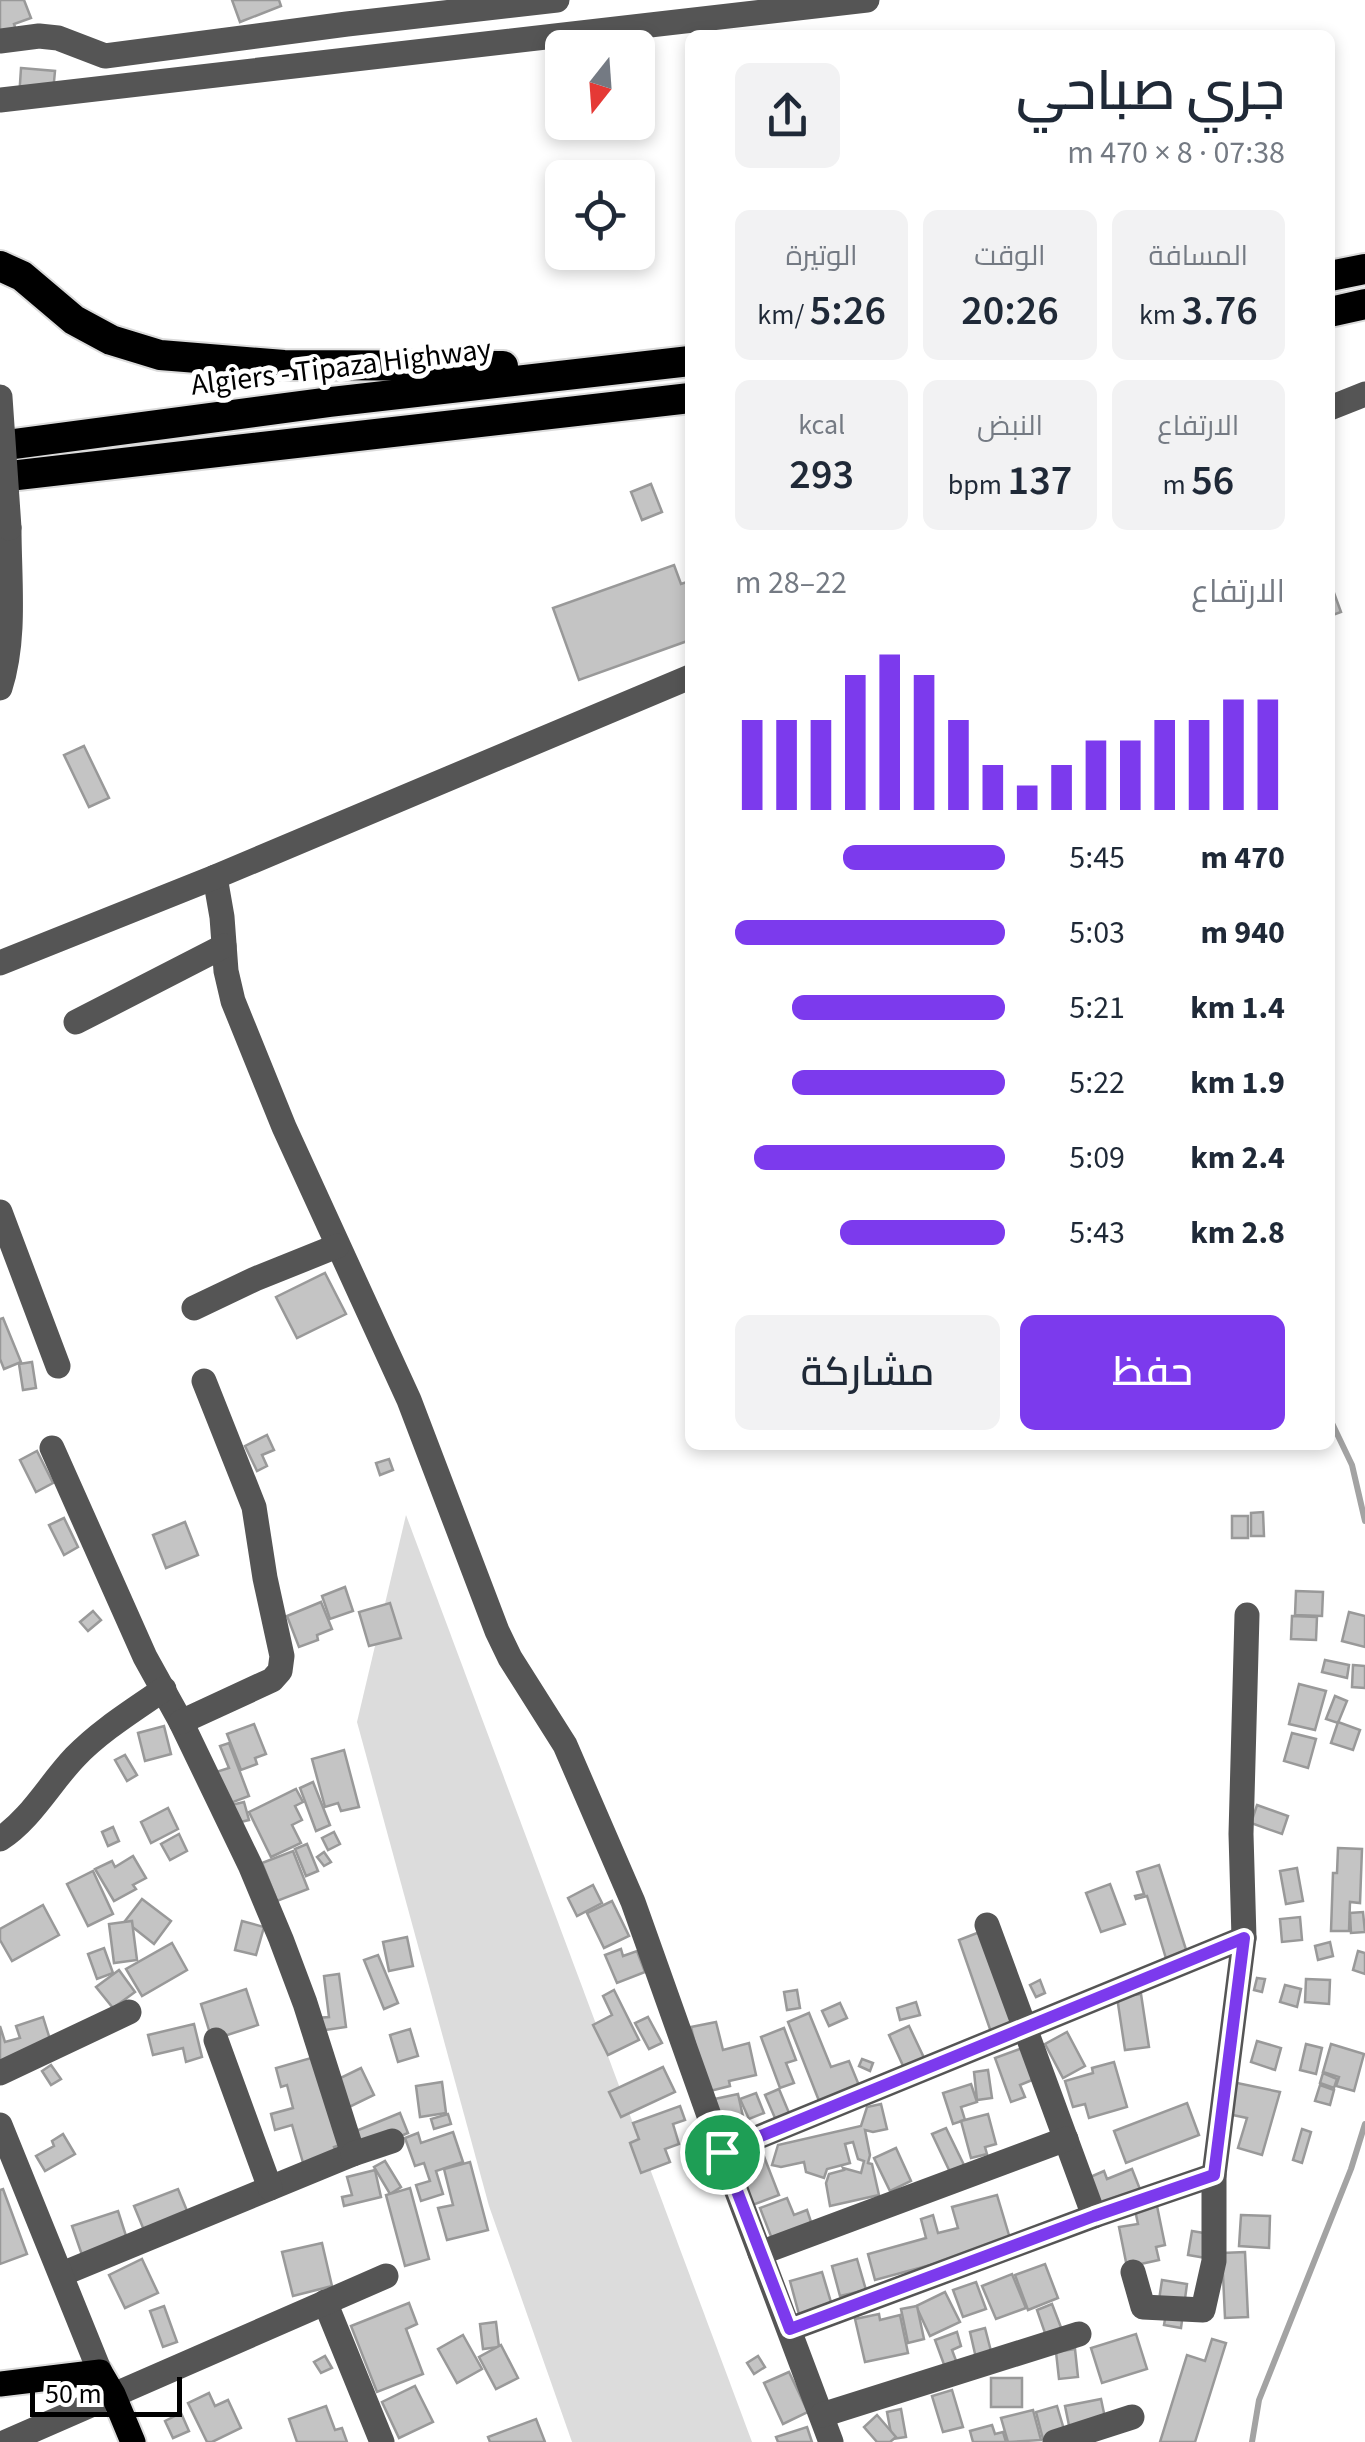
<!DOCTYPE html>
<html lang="ar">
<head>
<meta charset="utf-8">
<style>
  :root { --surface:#fff; --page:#f2f2f3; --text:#1f2937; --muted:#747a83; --accent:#7c3aed }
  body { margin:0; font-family:"Source Sans 3",Cairo,sans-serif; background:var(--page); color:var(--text); direction:rtl; height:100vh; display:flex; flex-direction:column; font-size:38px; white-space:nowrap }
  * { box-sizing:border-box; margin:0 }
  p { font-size:32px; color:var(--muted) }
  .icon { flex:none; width:55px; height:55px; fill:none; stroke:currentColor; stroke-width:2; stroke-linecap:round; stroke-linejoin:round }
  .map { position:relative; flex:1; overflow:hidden; direction:ltr }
  .drawer { position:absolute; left:685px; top:30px; width:650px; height:1420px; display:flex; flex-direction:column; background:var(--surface); border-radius:15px; box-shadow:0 5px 15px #0003; direction:rtl }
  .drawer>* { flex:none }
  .needle { width:65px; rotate:197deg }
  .fabs { position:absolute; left:545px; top:30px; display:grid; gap:20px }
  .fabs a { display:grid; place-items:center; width:110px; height:110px; border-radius:15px; background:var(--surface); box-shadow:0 5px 15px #0003; font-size:50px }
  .scale { position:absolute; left:30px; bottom:25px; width:152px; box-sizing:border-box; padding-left:10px; border:5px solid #000; border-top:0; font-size:28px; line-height:35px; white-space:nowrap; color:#000; -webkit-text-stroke:8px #fff; paint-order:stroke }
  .pin { position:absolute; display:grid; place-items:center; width:85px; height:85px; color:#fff; margin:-42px; border:5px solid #fff; border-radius:50%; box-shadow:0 2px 10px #0007 }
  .round { display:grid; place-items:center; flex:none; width:105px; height:105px; border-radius:15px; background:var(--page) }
  .overview { display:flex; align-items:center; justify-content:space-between; height:170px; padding:0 50px }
  h1 { font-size:55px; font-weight:600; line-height:75px }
  .stats { display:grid; grid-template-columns:repeat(3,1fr); gap:15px; height:170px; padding:10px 50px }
  .stats div { display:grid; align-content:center; border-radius:15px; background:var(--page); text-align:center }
  .stats b { font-size:42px; font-weight:600 }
  .stats small { font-size:28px; font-weight:400 }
  .stats p { font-size:28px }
  .chart { height:280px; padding:20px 50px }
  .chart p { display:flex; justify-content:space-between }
  .chart svg { width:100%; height:180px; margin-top:10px; stroke:var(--accent); stroke-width:6 }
  .primary-button { display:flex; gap:20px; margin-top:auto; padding:20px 50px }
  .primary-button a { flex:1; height:115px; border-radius:15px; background:var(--accent); color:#fff; font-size:40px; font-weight:600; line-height:115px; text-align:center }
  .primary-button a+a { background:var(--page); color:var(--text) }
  ul { padding:0 50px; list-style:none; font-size:32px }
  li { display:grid; grid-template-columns:160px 120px 1fr; align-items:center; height:75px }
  li i { height:25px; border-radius:12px; background:var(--accent) }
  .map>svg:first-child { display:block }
</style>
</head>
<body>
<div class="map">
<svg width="1365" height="2442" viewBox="0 0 1365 2442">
  <rect width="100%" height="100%" fill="#fff"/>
  <polygon fill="#dcdcdc" points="406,1515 752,2442 572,2442 489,2206 357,1722"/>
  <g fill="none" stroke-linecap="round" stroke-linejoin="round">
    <g stroke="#a3a3a3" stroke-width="6">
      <polyline points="1330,1419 1352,1465 1365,1521"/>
      <polyline points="1252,2442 1259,2400 1351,2169 1365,2124"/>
    </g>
  </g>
  <g fill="#c4c4c4" stroke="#999" stroke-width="2.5">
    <polygon points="0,0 24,0 31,18 14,24 17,33 0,39"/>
    <polygon points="232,0 279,0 281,6 240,22"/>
    <polygon points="21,68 55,71 52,103 19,99"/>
    <polygon points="651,484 662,512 642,520 631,492"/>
    <polygon points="674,565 681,584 690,581 690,640 579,680 553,608"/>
    <polygon points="1330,582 1341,612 1330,616"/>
    <polygon points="84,746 109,798 89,807 64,755"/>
    <polygon points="325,1273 346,1314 297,1338 276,1297"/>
    <polygon points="3,1318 21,1362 4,1369 0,1359 0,1319"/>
    <polygon points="32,1362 36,1388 23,1390 19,1364"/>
    <polygon points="267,1435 274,1450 262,1455 267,1466 257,1471 245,1446"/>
    <polygon points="37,1451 53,1483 36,1492 20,1460"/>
    <polygon points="389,1459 393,1470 380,1475 376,1463"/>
    <polygon points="1263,1512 1264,1536 1251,1536 1251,1513"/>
    <rect x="1232" y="1516" width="16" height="22"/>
    <polygon points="64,1518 78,1547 64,1555 49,1525"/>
    <polygon points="185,1522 198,1555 166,1568 153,1535"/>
    <polygon points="345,1587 353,1611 330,1619 322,1596"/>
    <polygon points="1296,1591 1323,1592 1322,1616 1295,1615"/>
    <polygon points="321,1602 332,1629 317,1635 318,1640 299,1647 287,1616"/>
    <polygon points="390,1603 401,1638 369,1646 359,1612"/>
    <polygon points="93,1611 101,1620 88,1631 80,1622"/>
    <polygon points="1349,1612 1365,1616 1365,1647 1342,1641"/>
    <polygon points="1292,1616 1317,1617 1316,1640 1291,1639"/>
    <polygon points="1325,1660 1349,1665 1347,1678 1322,1672"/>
    <polygon points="1353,1665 1365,1666 1365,1688 1352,1687"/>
    <polygon points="1299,1684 1326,1691 1315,1730 1289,1724"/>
    <polygon points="1335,1696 1347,1701 1338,1723 1326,1719"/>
    <polygon points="1338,1722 1360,1730 1353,1750 1331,1743"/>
    <polygon points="254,1724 266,1754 255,1758 257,1764 241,1770 227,1734"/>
    <polygon points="164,1726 171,1754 145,1761 138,1733"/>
    <polygon points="1292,1733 1316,1739 1308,1768 1284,1761"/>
    <polygon points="229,1743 249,1796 228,1804 216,1772 229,1768 220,1746"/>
    <polygon points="344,1750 359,1807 341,1811 338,1803 325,1807 312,1759"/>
    <polygon points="125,1755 137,1775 127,1781 115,1760"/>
    <polygon points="313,1782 330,1825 316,1831 300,1788"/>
    <polygon points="296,1789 303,1802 295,1806 302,1820 292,1825 301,1843 271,1857 249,1812"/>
    <polygon points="244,1802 249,1820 232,1824 227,1806"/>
    <polygon points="1257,1805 1288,1816 1282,1834 1251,1823"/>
    <polygon points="168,1808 178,1829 151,1843 141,1822"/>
    <polygon points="113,1827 119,1841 108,1846 102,1832"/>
    <polygon points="334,1832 340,1844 328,1850 322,1838"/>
    <polygon points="179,1834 187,1851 170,1860 161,1844"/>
    <polygon points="307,1844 318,1871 306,1876 295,1849"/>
    <polygon points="1338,1848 1362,1849 1360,1903 1350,1902 1349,1931 1331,1931 1333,1873 1337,1873"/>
    <polygon points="293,1851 308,1889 277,1901 262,1863"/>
    <polygon points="324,1852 331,1862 324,1866 317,1857"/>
    <polygon points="133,1856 146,1878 133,1885 136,1889 114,1901 95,1869 112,1861 115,1867"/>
    <polygon points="1159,1865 1189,1959 1168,1965 1147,1896 1136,1899 1135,1896 1144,1894 1137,1872"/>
    <polygon points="1297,1868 1303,1901 1286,1904 1280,1871"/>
    <polygon points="93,1871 113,1914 88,1926 67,1884"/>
    <polygon points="1110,1884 1125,1924 1101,1932 1086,1893"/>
    <polygon points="593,1885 602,1903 577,1916 568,1898"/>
    <polygon points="142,1899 171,1921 154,1944 125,1921"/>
    <polygon points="612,1901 629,1936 604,1948 587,1913"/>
    <polygon points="43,1905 59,1935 12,1961 0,1940 0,1929"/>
    <polygon points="1363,1912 1365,1932 1351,1933 1350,1913"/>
    <polygon points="1300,1917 1302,1940 1282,1942 1280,1919"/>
    <polygon points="132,1921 137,1960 114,1963 109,1924"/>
    <polygon points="242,1921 264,1927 256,1955 235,1950"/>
    <polygon points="985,1930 1017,2023 991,2032 959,1940"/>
    <polygon points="407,1937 413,1966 389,1971 383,1942"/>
    <polygon points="1330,1942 1333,1956 1318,1960 1315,1946"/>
    <polygon points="172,1943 187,1970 142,1996 126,1969"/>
    <polygon points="104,1948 113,1973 97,1979 88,1954"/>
    <polygon points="621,1949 623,1956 637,1951 645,1972 617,1983 605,1955"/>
    <polygon points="1358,1951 1365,1953 1365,1974 1353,1970"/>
    <polygon points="378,1955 398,2003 384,2009 364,1960"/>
    <polygon points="119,1970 135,1992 113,2008 96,1987"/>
    <polygon points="339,1974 346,2027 318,2031 316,2018 329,2017 324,1976"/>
    <polygon points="1257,1978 1265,1979 1262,1992 1254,1990"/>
    <polygon points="1306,1979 1330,1980 1329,2004 1305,2002"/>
    <polygon points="1040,1980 1045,1993 1036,1997 1030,1985"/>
    <polygon points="1285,1985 1301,1989 1297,2007 1280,2002"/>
    <polygon points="246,1989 258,2025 212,2040 201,2004"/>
    <polygon points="614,1990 639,2040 608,2055 593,2025 612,2015 603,1996"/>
    <polygon points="797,1990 800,2008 787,2010 784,1992"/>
    <polygon points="1141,1994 1149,2047 1125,2050 1117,1997"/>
    <polygon points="916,2002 920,2015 900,2020 897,2008"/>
    <polygon points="840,2003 847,2018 829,2026 822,2011"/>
    <polygon points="809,2013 831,2067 849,2061 865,2100 825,2116 788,2022"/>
    <polygon points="43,2017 53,2049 0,2076 0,2026 5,2042 20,2038 16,2026"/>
    <polygon points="648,2017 662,2043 649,2049 635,2023"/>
    <polygon points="716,2022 723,2050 749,2043 756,2075 729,2081 730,2086 706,2092 691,2027"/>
    <polygon points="194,2024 202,2057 186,2062 183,2048 153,2055 148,2035"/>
    <polygon points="909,2026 925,2060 905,2070 889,2035"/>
    <polygon points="784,2028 796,2060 786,2063 794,2083 780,2088 761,2037"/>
    <polygon points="410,2029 418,2056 398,2062 390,2035"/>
    <polygon points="1067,2032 1085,2066 1063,2078 1045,2044"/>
    <polygon points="1257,2041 1281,2048 1275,2070 1251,2062"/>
    <polygon points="1306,2044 1322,2048 1316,2074 1300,2070"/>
    <polygon points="1331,2044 1364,2054 1354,2091 1336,2086 1339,2077 1323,2072"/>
    <polygon points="1025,2047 1037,2078 1020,2085 1025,2097 1011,2102 995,2058"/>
    <polygon points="318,2056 340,2145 334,2147 337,2156 304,2166 292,2125 275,2130 271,2114 293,2108 287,2085 281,2087 276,2068"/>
    <polygon points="862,2059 873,2063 870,2071 859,2066"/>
    <polygon points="1114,2062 1127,2107 1089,2118 1085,2104 1073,2107 1065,2081 1093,2073 1092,2068"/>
    <polygon points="51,2065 61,2079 51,2085 42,2071"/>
    <polygon points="663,2067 675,2092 621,2117 609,2092"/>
    <polygon points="361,2068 374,2095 345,2109 332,2082"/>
    <polygon points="988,2070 992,2098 977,2100 974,2072"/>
    <polygon points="1323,2073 1337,2079 1334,2088 1320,2083"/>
    <polygon points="442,2082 446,2113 420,2117 416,2086"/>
    <polygon points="1237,2083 1280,2092 1262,2155 1238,2148 1247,2118 1228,2114"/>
    <polygon points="971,2084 977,2102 961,2107 965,2120 953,2124 943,2093"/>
    <polygon points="1320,2085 1334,2090 1330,2105 1315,2101"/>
    <polygon points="779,2089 792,2120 778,2125 765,2095"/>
    <polygon points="756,2093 764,2113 749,2119 740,2099"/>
    <polygon points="738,2094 744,2121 715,2127 710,2100"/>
    <polygon points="1187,2103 1199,2135 1126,2163 1114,2131"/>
    <polygon points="881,2104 887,2129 873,2132 865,2130 870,2155 868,2163 872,2164 879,2195 830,2206 826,2183 829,2174 844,2170 843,2168 861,2173 864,2161 858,2159 853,2142 845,2144 850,2163 827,2169 824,2178 806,2172 804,2162 781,2167 772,2165 778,2145 861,2126 867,2107"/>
    <polygon points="680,2106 685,2120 673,2124 679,2144 665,2149 670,2162 641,2173 630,2143 639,2139 633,2123"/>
    <polygon points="400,2113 408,2133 364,2151 356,2131"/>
    <polygon points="448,2114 451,2124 434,2129 431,2119"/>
    <polygon points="988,2114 996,2144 985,2147 987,2154 971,2158 961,2121"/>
    <polygon points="946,2128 964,2165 950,2172 932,2134"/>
    <polygon points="1302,2129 1311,2132 1302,2163 1293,2160"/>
    <polygon points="453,2132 463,2162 436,2171 443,2194 421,2201 416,2185 430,2181 424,2163 415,2166 405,2138 418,2133 421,2143"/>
    <polygon points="63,2134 75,2154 45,2171 36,2156 54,2146 52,2141"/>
    <polygon points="896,2148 911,2181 890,2191 874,2158"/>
    <polygon points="763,2154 779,2195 750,2206 735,2164"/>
    <polygon points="385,2161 401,2187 390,2194 374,2167"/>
    <polygon points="470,2162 488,2230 447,2240 438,2208 453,2205 444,2169"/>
    <polygon points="1132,2169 1145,2202 1104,2218 1088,2178 1104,2171 1107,2179"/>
    <polygon points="375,2170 381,2197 344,2206 342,2197 352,2195 347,2177"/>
    <polygon points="410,2188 429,2259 405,2266 386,2195"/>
    <polygon points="3,2189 27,2254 0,2264 0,2190"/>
    <polygon points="178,2189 190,2218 146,2235 134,2206"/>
    <polygon points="997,2195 1014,2252 945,2261 875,2280 868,2254 926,2238 921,2219 933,2215 938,2233 958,2228 952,2207"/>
    <polygon points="787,2198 794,2215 807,2210 811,2222 774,2244 760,2208"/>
    <polygon points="1157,2206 1165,2245 1156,2247 1159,2260 1127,2267 1119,2227 1138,2224 1135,2210"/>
    <polygon points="118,2211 127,2239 82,2255 72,2226"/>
    <polygon points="1241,2215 1270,2216 1269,2248 1239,2246"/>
    <polygon points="1192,2231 1210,2234 1206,2258 1188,2255"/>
    <polygon points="322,2243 332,2286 293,2296 282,2252"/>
    <polygon points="1245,2252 1248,2317 1225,2318 1222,2253"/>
    <polygon points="142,2259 158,2293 125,2308 109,2275"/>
    <polygon points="857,2259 866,2290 840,2296 832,2266"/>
    <polygon points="1045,2264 1058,2298 1028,2310 1015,2275"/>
    <polygon points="822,2272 833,2309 800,2318 790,2281"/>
    <polygon points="1012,2274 1026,2308 996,2319 982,2286"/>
    <polygon points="1162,2280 1187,2284 1181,2328 1164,2325 1167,2308 1158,2307"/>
    <polygon points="976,2282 986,2309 963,2317 953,2290"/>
    <polygon points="945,2292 960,2322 930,2336 916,2306"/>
    <polygon points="409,2303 417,2324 406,2329 423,2374 377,2392 351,2326"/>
    <polygon points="1052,2304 1062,2330 1046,2336 1037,2310"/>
    <polygon points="164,2306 177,2342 163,2347 150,2311"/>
    <polygon points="917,2306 924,2339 908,2343 901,2309"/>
    <polygon points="879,2314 880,2320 900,2315 908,2353 865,2362 855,2319"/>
    <polygon points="496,2322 499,2347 483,2349 480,2324"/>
    <polygon points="985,2328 992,2355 976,2358 970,2332"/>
    <polygon points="957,2332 961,2346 952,2350 958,2366 946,2370 935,2340"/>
    <polygon points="1136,2334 1147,2369 1102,2383 1091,2348"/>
    <polygon points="463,2335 482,2369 457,2383 438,2349"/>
    <polygon points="1212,2339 1226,2343 1195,2442 1160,2442 1187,2355 1205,2361"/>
    <polygon points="501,2345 518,2378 496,2389 479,2357"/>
    <polygon points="1075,2349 1078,2377 1059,2379 1056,2352"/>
    <polygon points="325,2356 332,2368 321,2373 314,2362"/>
    <polygon points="758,2356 765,2367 754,2374 747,2363"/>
    <polygon points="789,2372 808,2412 783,2424 764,2383"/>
    <rect x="991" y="2378" width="31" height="29"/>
    <polygon points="415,2386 433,2422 399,2438 382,2402"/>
    <polygon points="952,2390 963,2427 943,2432 932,2396"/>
    <polygon points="209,2393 215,2406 228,2400 241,2428 212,2442 207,2442 188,2403"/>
    <polygon points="1101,2399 1108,2432 1072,2440 1065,2406"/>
    <polygon points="326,2406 335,2430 342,2428 347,2442 297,2442 289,2419"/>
    <polygon points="1057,2406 1065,2433 1043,2439 1036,2412"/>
    <polygon points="901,2409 906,2437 892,2439 887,2412"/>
    <polygon points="1033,2410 1041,2440 1008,2442 1001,2418"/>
    <polygon points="181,2413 189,2431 173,2438 165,2421"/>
    <polygon points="877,2415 896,2437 890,2442 877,2442 864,2427"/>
    <polygon points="536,2419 545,2442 490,2442 488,2437"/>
    <polygon points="992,2425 995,2434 1003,2432 1006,2442 973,2442 970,2431"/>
    <polygon points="807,2427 812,2442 778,2442 776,2437"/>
  </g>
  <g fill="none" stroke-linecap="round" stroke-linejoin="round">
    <defs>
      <polyline id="major" points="0,2384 100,2372 113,2394 133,2442"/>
      <g id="highway">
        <polyline points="0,266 22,276 74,320 111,340 160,355 284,365 503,366"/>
        <polyline points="1330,276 1365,269"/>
        <polyline points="1330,312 1365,304"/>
        <polyline points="0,446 330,402 690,361"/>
        <polyline points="0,477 690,398"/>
      </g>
    </defs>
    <use href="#major" stroke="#dbdbdb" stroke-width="29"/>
    <use href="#highway" stroke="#dbdbdb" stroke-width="34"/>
    <g stroke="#555" stroke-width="25">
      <polyline points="0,41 39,36 58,38 105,56 347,24 557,0"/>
      <polyline points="0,100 867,0"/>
      <polyline points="1330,408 1365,394"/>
      <path d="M0,688C16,638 9,580 9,528"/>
      <polyline points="215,877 222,917 226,971 233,1001 284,1127 409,1400 497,1631 510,1658 565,1745 633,1902 722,2152 831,2442"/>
      <polyline points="0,963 215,877 690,677"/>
      <polyline points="76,1022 224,946"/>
      <polyline points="0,1212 58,1366"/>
      <polyline points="194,1308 255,1279 337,1246"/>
      <polyline points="52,1448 145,1657 181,1722 250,1865 281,1939 305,2003 353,2154 62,2274"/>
      <polyline points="181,1722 272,1680 280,1671 282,1656 265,1578 254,1507 204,1381"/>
      <path d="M0,1839C31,1819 50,1783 75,1757C101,1730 134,1710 164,1689"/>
      <polyline points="987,1925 1094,2216"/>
      <polyline points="216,2040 270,2188"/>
      <polyline points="0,2073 129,2012"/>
      <polyline points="0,2125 100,2372"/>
      <polyline points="722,2152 1244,1938"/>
      <polyline points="353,2154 392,2141"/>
      <polyline points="760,2253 1066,2139"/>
      <polyline points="1133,2272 1143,2307 1203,2310 1214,2261 1214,2175 1244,1938 1241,1834 1247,1615"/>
      <polyline points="325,2302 382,2442"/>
      <polyline points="790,2329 1094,2216 1214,2175"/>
      <polyline points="822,2415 1079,2334"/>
      <polyline points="6,2442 386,2276"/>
      <polyline points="1055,2442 1132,2417"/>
    </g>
    <use href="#major" stroke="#000" stroke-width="25"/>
    <use href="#highway" stroke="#000" stroke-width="30"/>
    <polyline stroke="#555" stroke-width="25" points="0,397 9,528"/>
  </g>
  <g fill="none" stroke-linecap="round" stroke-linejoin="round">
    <defs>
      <polygon id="route" points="1244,1938 1214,2175 1094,2216 790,2329 722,2152"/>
    </defs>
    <use href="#route" stroke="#fff" stroke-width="20"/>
    <use href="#route" stroke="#7c3aed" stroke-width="12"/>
  </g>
  <g text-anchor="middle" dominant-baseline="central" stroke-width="10" stroke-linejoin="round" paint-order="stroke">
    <g font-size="30" fill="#000" stroke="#fff">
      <text transform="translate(341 367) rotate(-7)">Algiers - Tipaza Highway</text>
    </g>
  </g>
</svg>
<div class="fabs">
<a><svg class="needle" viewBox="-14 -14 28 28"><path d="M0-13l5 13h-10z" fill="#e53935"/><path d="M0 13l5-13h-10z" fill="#747a83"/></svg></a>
<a><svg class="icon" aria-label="locate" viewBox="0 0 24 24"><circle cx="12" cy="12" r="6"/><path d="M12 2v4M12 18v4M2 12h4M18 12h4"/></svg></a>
</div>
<div class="scale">50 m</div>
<div class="pin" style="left:722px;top:2152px;background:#1e9e55"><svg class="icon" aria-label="arrive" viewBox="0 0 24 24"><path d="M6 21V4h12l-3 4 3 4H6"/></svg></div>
<section class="drawer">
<div class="overview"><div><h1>جري صباحي</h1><p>07:38 · 8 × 470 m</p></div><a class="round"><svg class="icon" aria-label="share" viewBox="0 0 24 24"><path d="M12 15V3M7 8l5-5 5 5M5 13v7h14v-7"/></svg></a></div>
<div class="stats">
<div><p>المسافة</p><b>3.76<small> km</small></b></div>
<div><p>الوقت</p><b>20:26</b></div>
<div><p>الوتيرة</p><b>5:26<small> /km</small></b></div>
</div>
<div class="stats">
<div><p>الارتفاع</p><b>56<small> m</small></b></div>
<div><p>النبض</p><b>137<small> bpm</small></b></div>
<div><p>kcal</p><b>293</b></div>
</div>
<div class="chart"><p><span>الارتفاع</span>22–28 m</p>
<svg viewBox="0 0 160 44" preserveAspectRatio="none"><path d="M5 44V22M15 44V22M25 44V22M35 44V11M45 44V6M55 44V11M65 44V22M75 44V33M85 44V38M95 44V33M105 44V27M115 44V27M125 44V22M135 44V22M145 44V17M155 44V17"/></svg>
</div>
<ul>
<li><b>470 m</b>5:45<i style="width:60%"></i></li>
<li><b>940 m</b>5:03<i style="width:100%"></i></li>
<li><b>1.4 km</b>5:21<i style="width:79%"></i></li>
<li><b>1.9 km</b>5:22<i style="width:79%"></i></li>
<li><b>2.4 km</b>5:09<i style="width:93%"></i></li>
<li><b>2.8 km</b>5:43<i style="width:61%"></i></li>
</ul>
<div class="primary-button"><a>حفظ</a><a>مشاركة</a></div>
</section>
</div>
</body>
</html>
